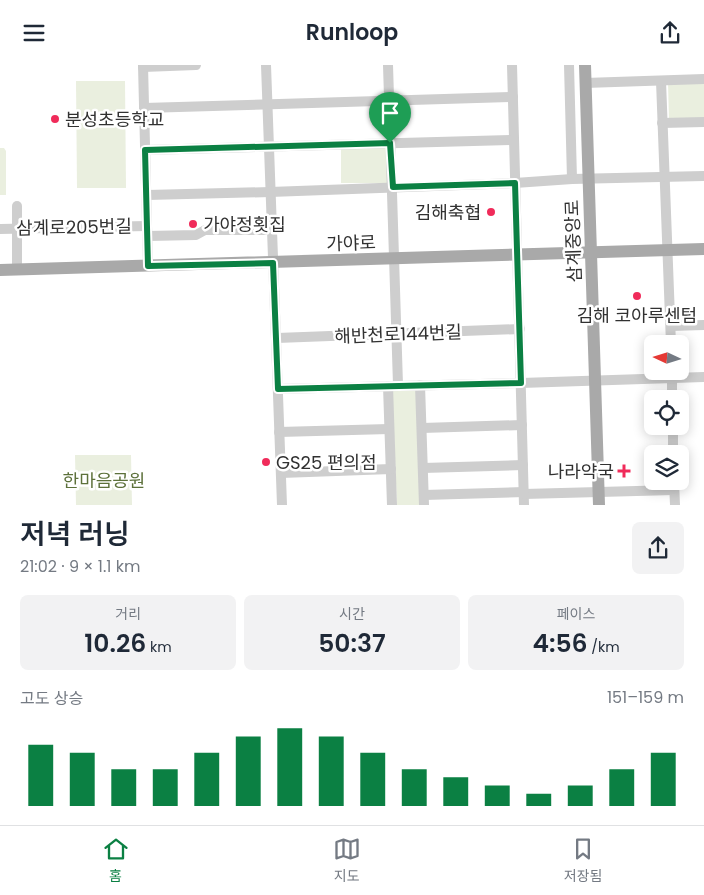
<!DOCTYPE html>
<html lang="ko">
<head>
<meta charset="utf-8">
<style>
  :root { --surface:#fff; --page:#f2f2f3; --text:#1f2937; --muted:#747a83; --line:#e0e1e3; --accent:#0b8043 }
  body { margin:0; font-family:Poppins,"Noto Sans KR",sans-serif; background:var(--page); color:var(--text); height:100vh; display:flex; flex-direction:column; font-size:19px; white-space:nowrap }
  * { box-sizing:border-box; margin:0 }
  p { font-size:16px; color:var(--muted) }
  .icon { flex:none; width:28px; height:28px; fill:none; stroke:currentColor; stroke-width:2; stroke-linecap:round; stroke-linejoin:round }
  .map { position:relative; height:440px; overflow:hidden }
  .panel { display:flex; flex-direction:column; background:var(--surface); flex:1 }
  .panel>* { flex:none }
  .needle { width:32px; rotate:274deg }
  .buttons { position:absolute; left:644px; top:270px; display:grid; gap:10px }
  .buttons a { display:grid; place-items:center; width:45px; height:45px; border-radius:8px; background:var(--surface); box-shadow:0 2px 12px #0003; font-size:25px }
  .pin { position:absolute; display:grid; place-items:center; width:42px; height:42px; color:#fff; margin:-51px -21px; border-radius:50% 50% 50% 0; rotate:-45deg; box-shadow:0 0 5px #0007 }
  .pin .icon { rotate:45deg }
  .round { display:grid; place-items:center; flex:none; width:52px; height:52px; border-radius:8px; background:var(--page) }
  .head { display:flex; align-items:center; justify-content:space-between; height:85px; padding:0 20px }
  h1 { font-size:28px; font-weight:600; line-height:38px }
  .metrics { display:grid; grid-template-columns:repeat(3,1fr); gap:8px; height:85px; padding:5px 20px }
  .metrics div { display:grid; align-content:center; border-radius:8px; background:var(--page); text-align:center }
  .metrics b { font-size:25px; font-weight:600 }
  .metrics small { font-size:14px; font-weight:400 }
  .metrics p { font-size:14px }
  .chart { height:140px; padding:10px 20px }
  .chart p { display:flex; justify-content:space-between }
  .chart svg { width:100%; height:90px; margin-top:5px; stroke:var(--accent); stroke-width:6 }
  header { display:flex; justify-content:space-between; align-items:center; height:65px; padding:0 20px; background:var(--surface); font-size:22px; font-weight:600 }
  .dock { display:flex; justify-content:space-around; align-items:center; height:70px; border-top:1px solid var(--line); background:var(--surface); font-size:14px; color:var(--muted) }
  .dock a { display:grid; justify-items:center; gap:2px }
  .dock .selected { color:var(--accent) }
  .map>svg:first-child { display:block }
</style>
</head>
<body>
<header><svg class="icon" aria-label="menu" viewBox="0 0 24 24"><path d="M4 6h16M4 12h16M4 18h16"/></svg>Runloop<svg class="icon" aria-label="share" viewBox="0 0 24 24"><path d="M12 15V3M7 8l5-5 5 5M5 13v7h14v-7"/></svg></header>
<div class="map">
<svg width="704" height="440" viewBox="0 0 704 440">
  <rect width="100%" height="100%" fill="#fff"/>
  <g fill="#eaefdf">
    <polygon points="76,16 125,16 126,123 77,123"/>
    <polygon points="704,17 704,55 669,55 668,18"/>
    <polygon points="389,80 391,118 341,118 341,82"/>
    <polygon points="0,83 4,83 6,86 6,130 0,130"/>
    <polygon points="417,324 422,440 397,440 392,325"/>
    <polygon points="75,390 131,390 132,440 76,440"/>
  </g>
  <g fill="none" stroke-linecap="round" stroke-linejoin="round">
    <g stroke="#cecece" stroke-width="10">
      <polyline points="143,0 148,201"/>
      <polyline points="266,0 282,440"/>
      <polyline points="388,0 398,320"/>
      <polyline points="512,0 524,440"/>
      <polyline points="569,0 572,114"/>
      <polyline points="143,2 196,0"/>
      <polyline points="661,16 671,279"/>
      <polyline points="585,18 704,14"/>
      <polyline points="144,43 513,32"/>
      <polyline points="662,58 704,57"/>
      <polyline points="145,85 514,75"/>
      <polyline points="147,130 270,127 515,118 572,114 704,111"/>
      <polyline points="17,141 17,204"/>
      <polyline points="0,164 147,161"/>
      <polyline points="148,171 196,170 205,165 271,165"/>
      <polyline points="671,261 704,260"/>
      <polyline points="277,273 520,264"/>
      <polyline points="672,307 672,334"/>
      <polyline points="420,320 424,440"/>
      <polyline points="388,321 392,440"/>
      <polyline points="278,324 521,318 704,312"/>
      <polyline points="673,361 673,389"/>
      <polyline points="422,363 522,360"/>
      <polyline points="279,367 389,364"/>
      <polyline points="423,403 523,400"/>
      <polyline points="281,408 391,404"/>
      <polyline points="674,416 675,440"/>
      <polyline points="524,429 674,425"/>
      <polyline points="424,430 524,427"/>
    </g>
    <g stroke="#a9a9a9" stroke-width="12">
      <polyline points="585,0 599,440"/>
      <polyline points="0,205 704,184"/>
    </g>
  </g>
  <g fill="none" stroke-linecap="round" stroke-linejoin="round">
    <defs>
      <polygon id="route" points="390,78 393,122 515,118 521,318 278,324 273,198 148,201 145,85"/>
    </defs>
    <use href="#route" stroke="#fff" stroke-width="10"/>
    <use href="#route" stroke="#0b8043" stroke-width="6"/>
  </g>
  <g fill="#f02b5a" stroke="#fff" stroke-width="2">
    <circle cx="55" cy="54" r="5"/>
    <circle cx="491" cy="147" r="5"/>
    <circle cx="193" cy="159" r="5"/>
    <circle cx="637" cy="231" r="5"/>
    <circle cx="266" cy="397" r="5"/>
    <path d="M621.5 398.5h5v5h5v5h-5v5h-5v-5h-5v-5h5z"/>
  </g>
  <g text-anchor="middle" dominant-baseline="central" stroke-width="5" stroke-linejoin="round" paint-order="stroke">
    <g font-size="18" fill="#313131" stroke="#fff" text-anchor="start">
      <text x="65" y="54">분성초등학교</text>
      <text x="481" y="147" text-anchor="end">김해축협</text>
      <text x="203" y="159">가야정횟집</text>
      <text x="637" y="250" text-anchor="middle">김해 코아루센텀</text>
      <text x="276" y="397">GS25 편의점</text>
      <text x="614" y="406" text-anchor="end">나라약국</text>
    </g>
    <g font-size="18" fill="#313131" stroke="#fff">
      <text transform="translate(74 162) rotate(-1)">삼계로205번길</text>
      <text transform="translate(573 176) rotate(-92)">삼계중앙로</text>
      <text transform="translate(351 178) rotate(-2)">가야로</text>
      <text transform="translate(398 269) rotate(-2)">해반천로144번길</text>
    </g>
    <g font-size="18" fill="#5d713b" stroke="#fff">
      <text x="104" y="415">한마음공원</text>
    </g>
  </g>
</svg>
<div class="buttons">
<a><svg class="needle" viewBox="-14 -14 28 28"><path d="M0-13l5 13h-10z" fill="#e53935"/><path d="M0 13l5-13h-10z" fill="#747a83"/></svg></a>
<a><svg class="icon" aria-label="locate" viewBox="0 0 24 24"><circle cx="12" cy="12" r="6"/><path d="M12 2v4M12 18v4M2 12h4M18 12h4"/></svg></a>
<a><svg class="icon" aria-label="layers" viewBox="0 0 24 24"><path d="M12 4l9 5-9 5-9-5zM3 14l9 5 9-5"/></svg></a>
</div>
<div class="pin" style="left:390px;top:78px;background:#1e9e55"><svg class="icon" aria-label="arrive" viewBox="0 0 24 24"><path d="M6 21V4h12l-3 4 3 4H6"/></svg></div>
</div>
<section class="panel">
<div class="head"><div><h1>저녁 러닝</h1><p>21:02 · 9 × 1.1 km</p></div><a class="round"><svg class="icon" aria-label="share" viewBox="0 0 24 24"><path d="M12 15V3M7 8l5-5 5 5M5 13v7h14v-7"/></svg></a></div>
<div class="metrics">
<div><p>거리</p><b>10.26<small> km</small></b></div>
<div><p>시간</p><b>50:37</b></div>
<div><p>페이스</p><b>4:56<small> /km</small></b></div>
</div>
<div class="chart"><p><span>고도 상승</span>151–159 m</p>
<svg viewBox="0 0 160 44" preserveAspectRatio="none"><path d="M5 44V14M15 44V18M25 44V26M35 44V26M45 44V18M55 44V10M65 44V6M75 44V10M85 44V18M95 44V26M105 44V30M115 44V34M125 44V38M135 44V34M145 44V26M155 44V18"/></svg>
</div>
</section>
<nav class="dock">
<a class="selected"><svg class="icon" aria-label="home" viewBox="0 0 24 24"><path d="M3 11l9-7 9 7M6 9v11h12V9"/></svg>홈</a>
<a><svg class="icon" aria-label="map" viewBox="0 0 24 24"><path d="M3 6l6-2 6 2 6-2v14l-6 2-6-2-6 2zM9 4v14M15 6v14"/></svg>지도</a>
<a><svg class="icon" aria-label="saved" viewBox="0 0 24 24"><path d="M7 4h10v16l-5-4-5 4z"/></svg>저장됨</a>
</nav>
</body>
</html>
